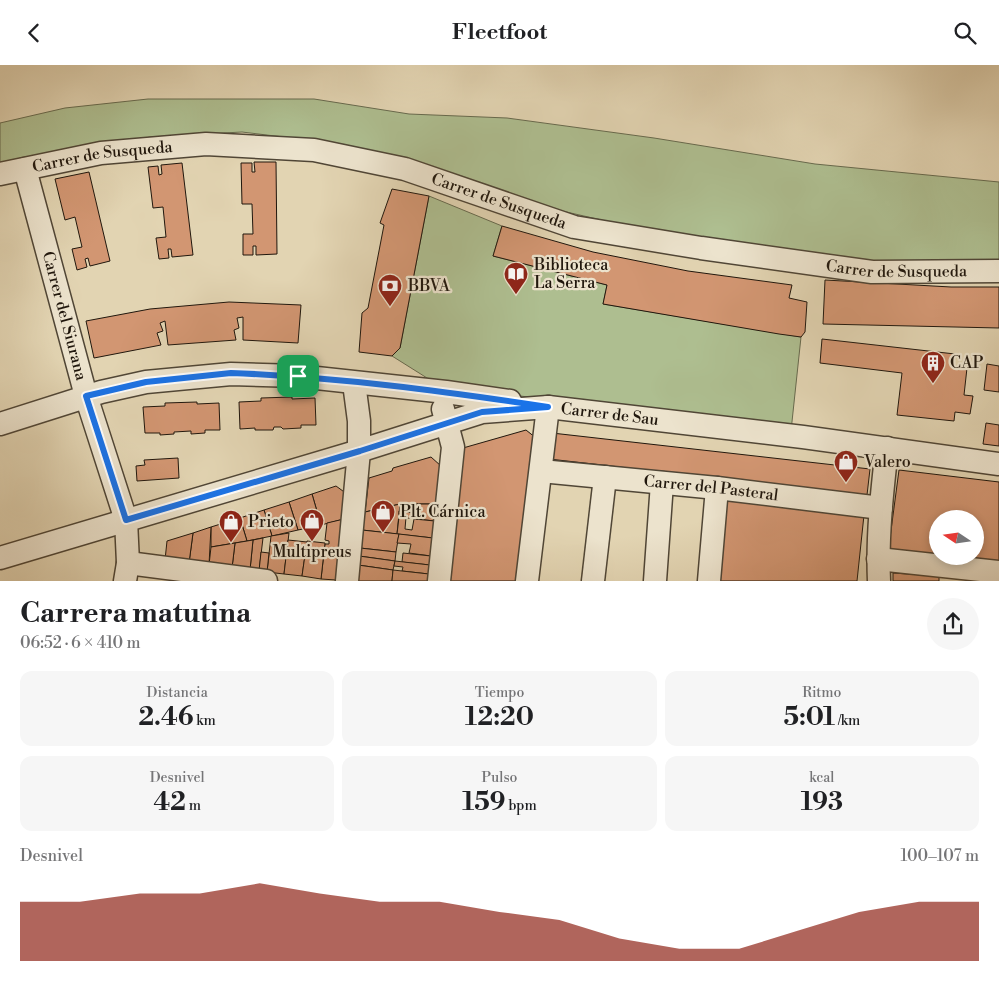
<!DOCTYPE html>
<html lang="es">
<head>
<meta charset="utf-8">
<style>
  :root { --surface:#fff; --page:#f6f6f6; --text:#202124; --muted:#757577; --accent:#8f2418 }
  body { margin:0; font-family:"Libre Bodoni",serif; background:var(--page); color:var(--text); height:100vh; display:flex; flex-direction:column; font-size:19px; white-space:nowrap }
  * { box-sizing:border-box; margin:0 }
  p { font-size:16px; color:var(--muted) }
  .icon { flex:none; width:28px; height:28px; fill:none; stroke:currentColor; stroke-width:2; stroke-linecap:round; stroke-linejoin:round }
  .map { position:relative; height:516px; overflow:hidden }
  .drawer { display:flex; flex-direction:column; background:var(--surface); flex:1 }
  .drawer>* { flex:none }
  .needle { width:32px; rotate:283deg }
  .controls { position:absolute; left:929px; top:445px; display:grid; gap:10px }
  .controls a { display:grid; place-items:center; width:55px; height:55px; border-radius:50%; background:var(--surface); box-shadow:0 2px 8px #0003; font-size:25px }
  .pin { position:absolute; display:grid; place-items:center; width:42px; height:42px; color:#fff; margin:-21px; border-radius:10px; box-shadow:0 2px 8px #0006 }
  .round { display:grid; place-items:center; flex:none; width:52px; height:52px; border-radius:26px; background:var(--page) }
  .overview { display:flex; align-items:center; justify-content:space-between; height:85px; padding:0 20px }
  h1 { font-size:28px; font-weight:700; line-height:38px }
  .metrics { display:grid; grid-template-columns:repeat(3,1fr); gap:8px; height:85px; padding:5px 20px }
  .metrics div { display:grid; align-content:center; border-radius:12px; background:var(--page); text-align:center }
  .metrics b { font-size:25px; font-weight:700 }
  .metrics small { font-size:14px; font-weight:400 }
  .metrics p { font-size:14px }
  .chart { height:140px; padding:10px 20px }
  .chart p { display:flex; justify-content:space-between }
  .chart svg { width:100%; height:90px; margin-top:5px; fill:var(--accent); opacity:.7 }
  header { display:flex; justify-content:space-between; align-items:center; height:65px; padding:0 20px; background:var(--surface); font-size:22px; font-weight:700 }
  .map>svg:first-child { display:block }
</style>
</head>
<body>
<header><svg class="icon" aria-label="back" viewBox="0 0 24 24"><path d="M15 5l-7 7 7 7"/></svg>Fleetfoot<svg class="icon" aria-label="search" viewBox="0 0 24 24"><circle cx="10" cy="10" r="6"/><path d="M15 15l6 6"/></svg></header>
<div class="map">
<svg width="999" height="516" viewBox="0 0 999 516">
  <rect width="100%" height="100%" fill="#e2d4b2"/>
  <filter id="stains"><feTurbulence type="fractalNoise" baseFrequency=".004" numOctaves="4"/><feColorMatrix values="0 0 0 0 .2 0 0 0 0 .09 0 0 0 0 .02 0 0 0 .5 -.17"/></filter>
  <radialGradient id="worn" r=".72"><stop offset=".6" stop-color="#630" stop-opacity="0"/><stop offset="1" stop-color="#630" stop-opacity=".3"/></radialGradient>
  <g fill="#aebe90" stroke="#676a4e">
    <polygon points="148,34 314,34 409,49 507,53 654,73 815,99 999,117 999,206 901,202 641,164 562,146 308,75 242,67 150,72 0,102 0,58 65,43"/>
    <polygon points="429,131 502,161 493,191 607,220 603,239 801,272 791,366 497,328 435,318 392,291 400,283"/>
  </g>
  <g fill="#d29672" stroke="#20170d" fill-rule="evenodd">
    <polygon points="254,97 276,97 277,189 256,190 256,181 253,181 253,190 243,190 243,169 253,169 252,139 242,139 241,98 252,98 252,107 255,107"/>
    <polygon points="182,98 193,190 172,192 171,184 168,184 169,193 159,194 156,173 166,172 163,142 153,143 148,102 158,101 159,110 162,109 161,100"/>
    <polygon points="89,107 110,196 90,201 88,193 85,194 87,202 77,205 72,184 82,182 75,152 65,155 55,114"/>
    <polygon points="392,124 429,131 400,283 392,291 359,287 362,248 368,243 384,160 380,158"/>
    <polygon points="502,161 593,187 688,206 792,220 789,233 807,237 805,267 801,272 779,269 603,239 607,220 493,191"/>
    <polygon points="825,215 951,222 999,222 999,263 823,259"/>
    <polygon points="229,237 301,240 298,278 243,275 243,252 237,253 239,263 234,265 236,275 168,280 165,256 160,258 163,266 157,268 161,280 94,293 86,256 150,244"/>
    <polygon points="822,274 955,289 954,301 967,303 964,330 973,331 970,349 955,347 954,356 897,350 902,308 820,298"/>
    <polygon points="987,299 999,301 999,327 984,325"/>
    <polygon points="292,332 292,334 315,333 316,360 301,360 301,363 283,364 281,362 274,362 273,365 255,365 255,363 240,364 239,337 261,336 261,333"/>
    <polygon points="197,337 197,339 219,338 220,365 205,365 205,368 191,369 191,366 174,367 174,369 160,370 160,368 145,368 143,342 165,341 165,338"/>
    <polygon points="986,358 999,360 999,381 983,379"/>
    <polygon points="526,365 536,373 520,516 448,516 463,383"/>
    <polygon points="552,368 870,404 867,430 549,394"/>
    <polygon points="431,392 441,401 437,439 400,439 365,447 369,413 392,406 393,403"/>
    <polygon points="178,393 179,413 137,416 136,401 145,400 144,395"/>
    <path d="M899,405L999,417V501L888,488ZM938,454H975V491H938Z"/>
    <polygon points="336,421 347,429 344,454 321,460 312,429"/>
    <polygon points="312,429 321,460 298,465 289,437"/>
    <polygon points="722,434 864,450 857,516 715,516"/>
    <polygon points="289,437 298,465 272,471 264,445"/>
    <polygon points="400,439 397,469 362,465 365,447"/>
    <polygon points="416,439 437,439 435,456 399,452 399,446 415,448"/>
    <polygon points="264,445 272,471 247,476 240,453"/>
    <polygon points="399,452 406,452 405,464 412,465 414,454 435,456 433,473 397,469"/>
    <polygon points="240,453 247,476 211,482 211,462"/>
    <polygon points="344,454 336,515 321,514 325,479 329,479 329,476 325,475 327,458"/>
    <polygon points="211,462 209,500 189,498 193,468"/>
    <polygon points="362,465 399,469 396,487 360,483"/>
    <polygon points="193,468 189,498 165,495 167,476"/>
    <polygon points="289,468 284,509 267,507 271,471"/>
    <polygon points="399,469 433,473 431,491 409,488 411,479 397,478"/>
    <polygon points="263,473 259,506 250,505 253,475"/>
    <polygon points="253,475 250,505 232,503 235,478"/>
    <polygon points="288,475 307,477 302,511 284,509"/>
    <polygon points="307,476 325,478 321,514 302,511"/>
    <polygon points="235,478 232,503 209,500 211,482"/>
    <polygon points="360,483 396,487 395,496 359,491"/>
    <polygon points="261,487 269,488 267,507 259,506"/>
    <polygon points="403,488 431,491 430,500 402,497"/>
    <polygon points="359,491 395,496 393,505 358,500"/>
    <polygon points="395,496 430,500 429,509 402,506 403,502 394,501"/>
    <polygon points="358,500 393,505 392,516 357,516"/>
    <polygon points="393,505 429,509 428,516 392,516"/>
    <polygon points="893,508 939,511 939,516 893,516"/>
  </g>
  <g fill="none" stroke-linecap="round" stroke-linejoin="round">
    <defs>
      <g id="minor">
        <path id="s1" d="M25,104L86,331L126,455L128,498L125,516"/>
        <path id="s2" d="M0,109L101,88L206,79L314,85L405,104L574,162L701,183L872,207L999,206"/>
        <polyline points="0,359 101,327 146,317 231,309 298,311 446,327 510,336"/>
        <path id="s3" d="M541,406L717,423L881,443"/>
        <path id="s4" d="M0,493L359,386L482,347L548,342L803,372L999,399"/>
        <polyline points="878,494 999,507"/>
        <polyline points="128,498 266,516"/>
        <polyline points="347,516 359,386 359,356 354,318"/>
        <polyline points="439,516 453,382 443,344"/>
        <polyline points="527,516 548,342"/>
        <polyline points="593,516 605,412"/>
        <polyline points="655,516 662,418"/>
        <polyline points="709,516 717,423"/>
        <path d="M879,516C877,471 882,427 887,383"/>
      </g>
    </defs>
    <use href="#minor" stroke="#504636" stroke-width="25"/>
    <use href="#minor" stroke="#ece3cd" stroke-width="22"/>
  </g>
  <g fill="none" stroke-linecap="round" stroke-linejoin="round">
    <defs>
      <path id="route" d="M231,308C337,312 443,326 548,342L482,347L360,386L126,455L86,331L146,317Z"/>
    </defs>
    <use href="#route" stroke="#fff" stroke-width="10"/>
    <use href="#route" stroke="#1a73e8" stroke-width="6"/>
  </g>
  <defs>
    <symbol id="library-pin" viewBox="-11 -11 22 30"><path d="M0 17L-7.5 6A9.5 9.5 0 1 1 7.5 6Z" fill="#8f2418" stroke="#ece3cd"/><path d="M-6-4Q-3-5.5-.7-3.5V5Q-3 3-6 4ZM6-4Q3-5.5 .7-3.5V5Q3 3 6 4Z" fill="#fff"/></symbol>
    <symbol id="bank-pin" viewBox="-11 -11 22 30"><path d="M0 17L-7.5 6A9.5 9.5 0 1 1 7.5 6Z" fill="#8f2418" stroke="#ece3cd"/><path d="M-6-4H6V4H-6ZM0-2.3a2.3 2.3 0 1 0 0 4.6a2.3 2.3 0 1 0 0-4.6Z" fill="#fff"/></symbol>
    <symbol id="building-pin" viewBox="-11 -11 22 30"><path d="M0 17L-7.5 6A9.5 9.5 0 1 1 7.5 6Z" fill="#8f2418" stroke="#ece3cd"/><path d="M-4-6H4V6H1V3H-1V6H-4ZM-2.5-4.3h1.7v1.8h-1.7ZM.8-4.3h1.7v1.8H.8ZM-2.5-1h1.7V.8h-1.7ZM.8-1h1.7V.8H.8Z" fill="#fff"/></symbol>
    <symbol id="shop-pin" viewBox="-11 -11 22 30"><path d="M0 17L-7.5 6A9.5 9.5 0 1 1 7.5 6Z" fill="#8f2418" stroke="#ece3cd"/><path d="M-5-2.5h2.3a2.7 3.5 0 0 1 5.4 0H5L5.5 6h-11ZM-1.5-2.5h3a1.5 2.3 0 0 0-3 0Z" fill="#fff"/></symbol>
  </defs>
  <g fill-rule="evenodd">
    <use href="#library-pin" x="502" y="195" width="28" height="38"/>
    <use href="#bank-pin" x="376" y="207" width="28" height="38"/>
    <use href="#building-pin" x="919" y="284" width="28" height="38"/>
    <use href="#shop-pin" x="832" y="383" width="28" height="38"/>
    <use href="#shop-pin" x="369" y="433" width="28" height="38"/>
    <use href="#shop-pin" x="298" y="442" width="28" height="38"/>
    <use href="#shop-pin" x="217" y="443" width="28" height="38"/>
  </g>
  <g text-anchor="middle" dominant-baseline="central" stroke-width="4.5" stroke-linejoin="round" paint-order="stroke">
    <g font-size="16" fill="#20170d" stroke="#ece3cd">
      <text stroke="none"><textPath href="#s2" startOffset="104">Carrer de Susqueda</textPath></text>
      <text stroke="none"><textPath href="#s2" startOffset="509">Carrer de Susqueda</textPath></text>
      <text stroke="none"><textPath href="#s2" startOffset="914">Carrer de Susqueda</textPath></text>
      <text stroke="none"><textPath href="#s1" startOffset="152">Carrer del Siurana</textPath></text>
      <text stroke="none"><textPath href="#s4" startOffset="632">Carrer de Sau</textPath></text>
      <text stroke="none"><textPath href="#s3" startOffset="171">Carrer del Pasteral</textPath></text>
    </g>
    <g font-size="16" fill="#20170d" stroke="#ece3cd" text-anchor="start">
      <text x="534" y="200">Biblioteca<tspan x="534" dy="18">La Serra</tspan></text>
      <text x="408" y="221">BBVA</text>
      <text x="950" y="298">CAP</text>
      <text x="864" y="397">Valero</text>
      <text x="400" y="447">Plt. Cárnica</text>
      <text x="248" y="457">Prieto</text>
      <text x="312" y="487" text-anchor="middle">Multipreus</text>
    </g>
  </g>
  <rect width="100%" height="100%" filter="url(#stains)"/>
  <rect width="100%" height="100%" fill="url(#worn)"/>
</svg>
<div class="controls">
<a><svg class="needle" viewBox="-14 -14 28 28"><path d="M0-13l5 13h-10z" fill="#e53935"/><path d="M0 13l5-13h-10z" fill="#757577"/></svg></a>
</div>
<div class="pin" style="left:298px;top:311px;background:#1e9e55"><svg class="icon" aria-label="arrive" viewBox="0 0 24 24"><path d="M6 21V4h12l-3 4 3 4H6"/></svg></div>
</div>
<section class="drawer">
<div class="overview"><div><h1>Carrera matutina</h1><p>06:52 · 6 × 410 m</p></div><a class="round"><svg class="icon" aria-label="share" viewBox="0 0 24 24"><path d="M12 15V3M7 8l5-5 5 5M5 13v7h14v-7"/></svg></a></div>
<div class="metrics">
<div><p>Distancia</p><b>2.46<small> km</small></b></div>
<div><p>Tiempo</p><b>12:20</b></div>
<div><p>Ritmo</p><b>5:01<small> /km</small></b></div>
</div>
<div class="metrics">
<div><p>Desnivel</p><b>42<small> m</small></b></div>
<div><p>Pulso</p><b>159<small> bpm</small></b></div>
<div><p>kcal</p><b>193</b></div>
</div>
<div class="chart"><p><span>Desnivel</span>100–107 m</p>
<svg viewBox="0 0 160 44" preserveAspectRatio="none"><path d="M0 44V15L10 15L20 11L30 11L40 6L50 11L60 15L70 15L80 20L90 24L100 33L110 38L120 38L130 29L140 20L150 15L160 15V44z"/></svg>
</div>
</section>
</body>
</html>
